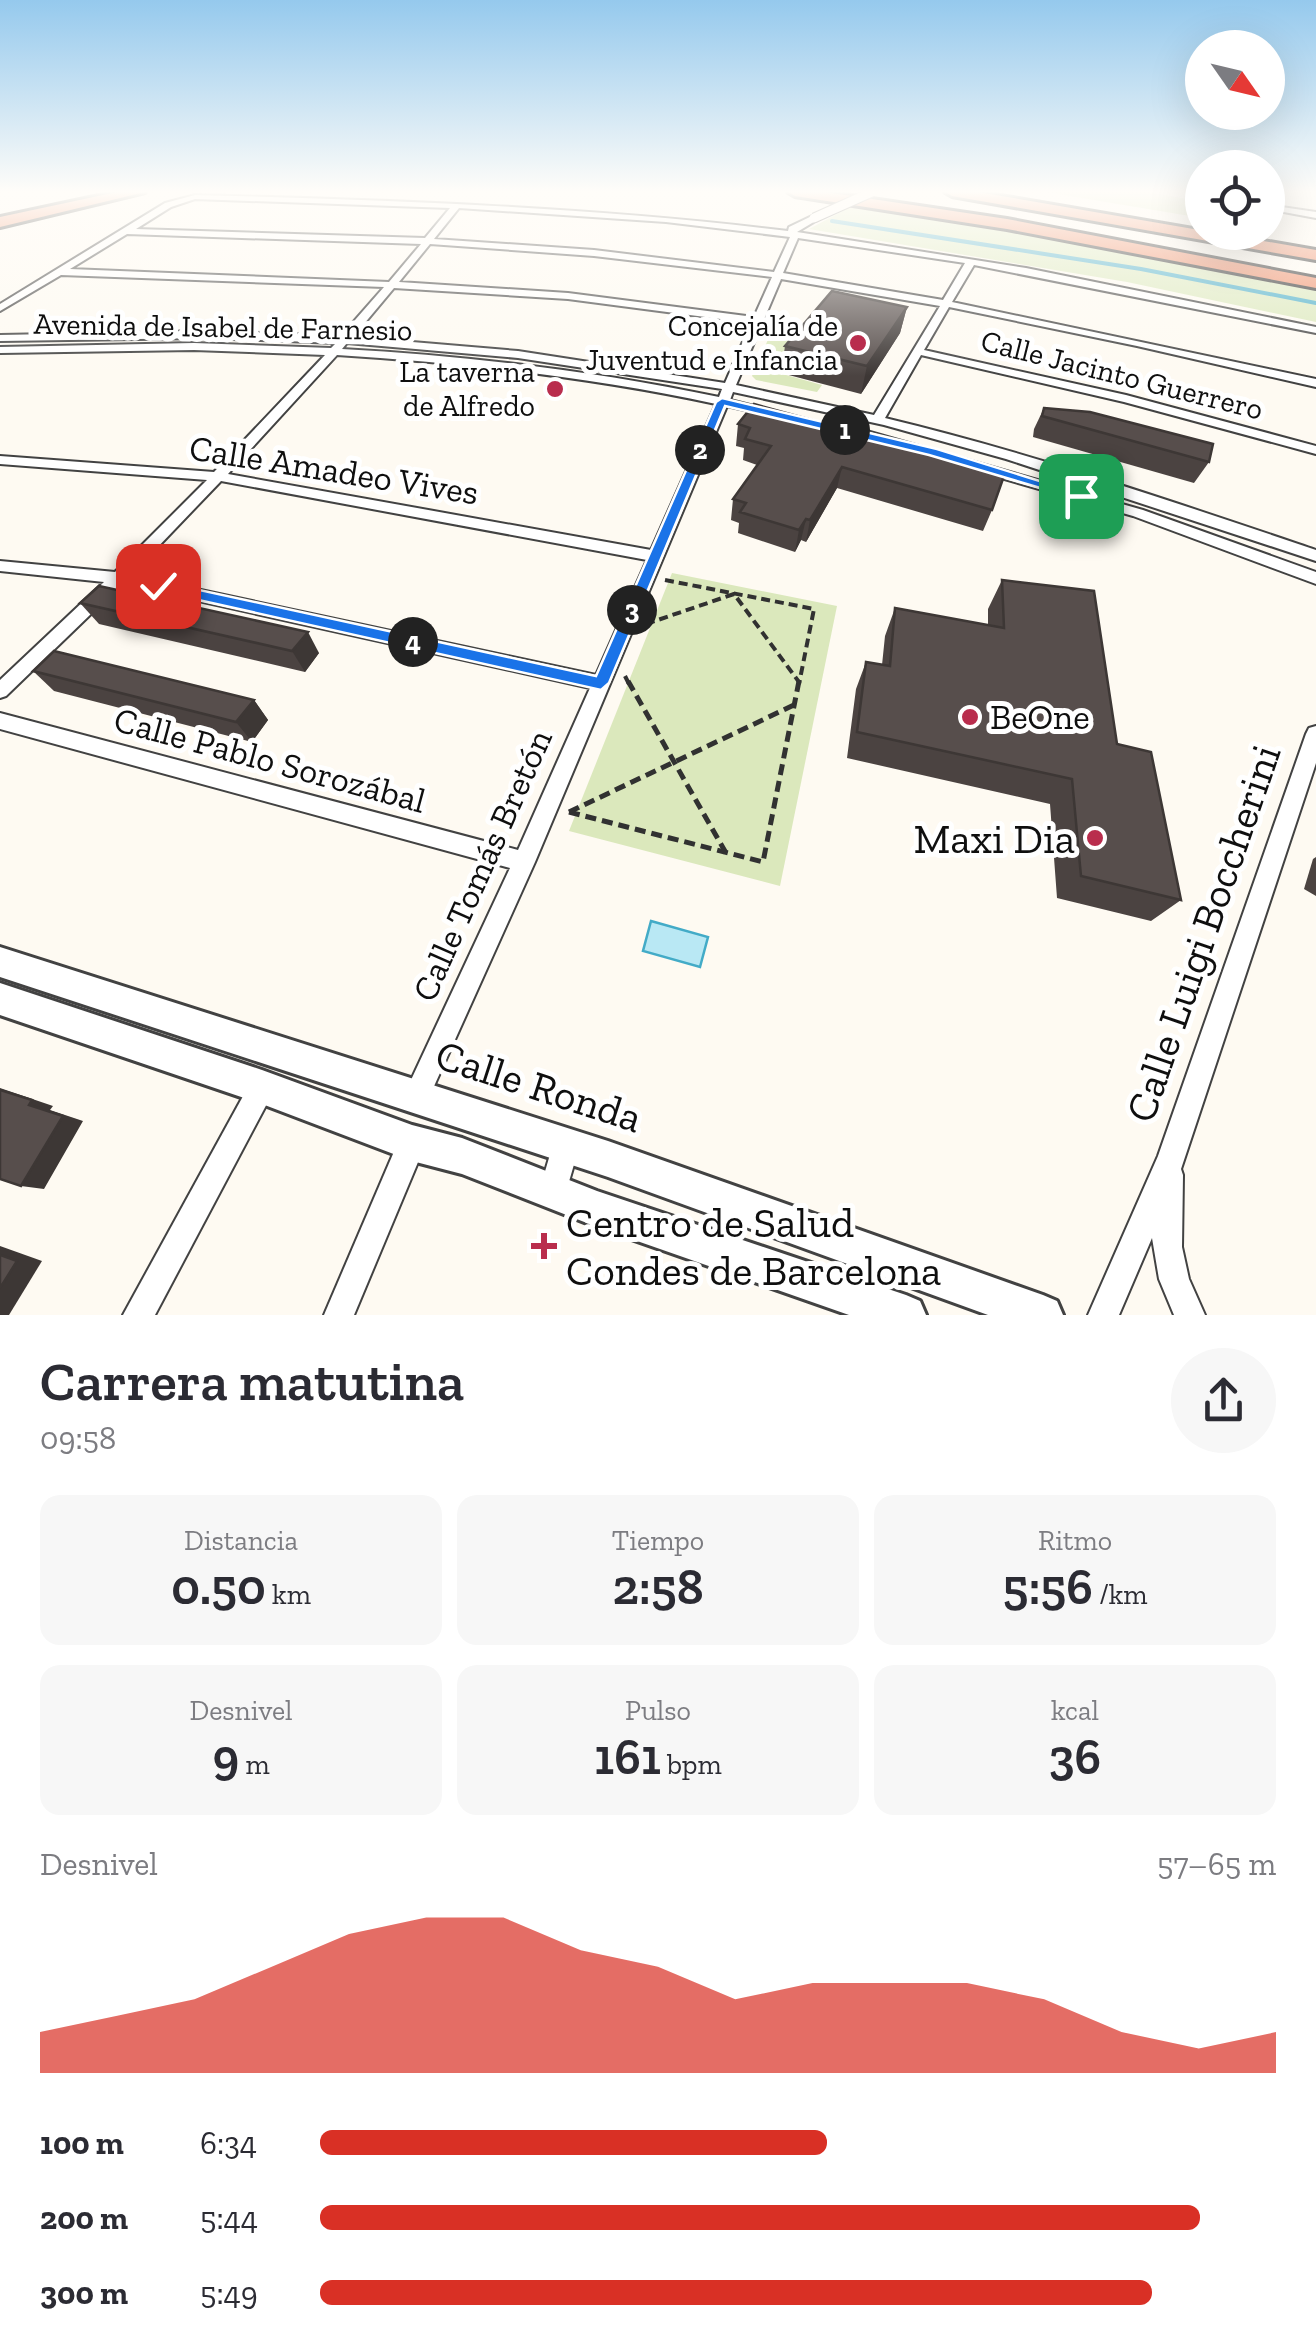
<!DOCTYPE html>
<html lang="es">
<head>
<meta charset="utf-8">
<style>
  :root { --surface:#fff; --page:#f7f7f7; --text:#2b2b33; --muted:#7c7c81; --accent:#d93025 }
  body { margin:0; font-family:"Zilla Slab",serif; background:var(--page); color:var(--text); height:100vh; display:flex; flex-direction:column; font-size:38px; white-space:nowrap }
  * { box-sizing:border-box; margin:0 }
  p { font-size:32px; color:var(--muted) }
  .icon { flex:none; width:55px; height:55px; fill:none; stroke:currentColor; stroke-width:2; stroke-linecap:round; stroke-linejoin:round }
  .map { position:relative; height:1315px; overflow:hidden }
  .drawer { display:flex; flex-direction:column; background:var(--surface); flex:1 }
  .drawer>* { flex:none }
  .needle { width:65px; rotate:124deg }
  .tools { position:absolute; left:1185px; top:30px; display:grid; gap:20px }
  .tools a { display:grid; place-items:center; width:100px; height:100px; border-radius:50%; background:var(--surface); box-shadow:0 10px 40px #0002; font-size:50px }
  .pin { position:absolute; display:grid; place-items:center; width:85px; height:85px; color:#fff; margin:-42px; border-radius:20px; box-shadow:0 5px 15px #0006 }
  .km { position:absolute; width:50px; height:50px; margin:-25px; border-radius:50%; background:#222; color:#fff; font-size:28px; line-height:50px; text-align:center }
  .round { display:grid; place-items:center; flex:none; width:105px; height:105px; border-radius:52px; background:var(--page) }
  .overview { display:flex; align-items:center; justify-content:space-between; height:170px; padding:0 40px }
  h1 { font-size:55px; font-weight:600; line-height:75px }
  .stats { display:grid; grid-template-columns:repeat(3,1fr); gap:15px; height:170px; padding:10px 40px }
  .stats div { display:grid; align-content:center; border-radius:20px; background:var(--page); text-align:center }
  .stats b { font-size:50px; font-weight:600 }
  .stats small { font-size:28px; font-weight:400 }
  .stats p { font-size:28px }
  .chart { height:280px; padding:20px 40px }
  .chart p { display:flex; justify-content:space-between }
  .chart svg { width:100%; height:180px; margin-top:10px; fill:var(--accent); opacity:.7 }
  ul { padding:0 40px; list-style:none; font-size:32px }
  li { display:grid; grid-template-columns:160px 120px 1fr; align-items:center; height:75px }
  li i { height:25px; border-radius:12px; background:var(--accent) }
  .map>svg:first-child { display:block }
</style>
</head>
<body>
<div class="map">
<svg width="1316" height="1315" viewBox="0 0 1316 1315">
  <rect width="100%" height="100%" fill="#fefaf2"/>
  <g fill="#dbe8bc">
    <polygon points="1046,192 1149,192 1202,202 1202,218"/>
    <polygon points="854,205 1160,258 1316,290 1316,322 1127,282 809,229"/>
    <polygon points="794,324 828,332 797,352 779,373 822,385 817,392 756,380 752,376 774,326 788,329"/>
    <polygon points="672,573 837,606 780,886 569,831"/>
  </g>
  <polygon fill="#b9e8f4" stroke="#43abc7" stroke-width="2.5" points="651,921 708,937 700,967 643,951"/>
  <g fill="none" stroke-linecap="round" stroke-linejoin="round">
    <polyline stroke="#43abc7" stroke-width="4" points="832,221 1141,269 1316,303"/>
    <defs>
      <g id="minor">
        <path d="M195,195C394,200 591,207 788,231L789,227L814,215L817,220L797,232L1026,268L1316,327V333L974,265L952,302L1316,379V387L1137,346L949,307L924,350L1126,395L1316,446V454L1124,402L921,355L885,418C1031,453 1174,502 1316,550V561L1006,459L884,425L733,392L730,400L781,413L775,417L727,406L535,862L426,1104L417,1108L408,1104L404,1095L510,868L0,729V713L518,850L590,688L122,584L6,696L0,698V680L104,582L0,571V561L115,572L207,480L0,464V456L214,472L325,355L194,350L0,353V347L194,343L331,348L336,343L207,338L0,341V335L207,331L341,336L384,287L61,275L0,311V304L165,203ZM195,199L450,208L425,238L136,229L171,207ZM459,208L666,222L790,237L774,272L594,250L434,239ZM127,234L421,244L389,282L70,269ZM798,238L965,263L943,300L783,273ZM430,244L594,256L772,277L754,317L568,293L399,282ZM781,279L940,306L874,415L736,385ZM394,288L568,299L751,323L725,383L518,351L353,337ZM347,343L518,358L722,389L719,397C595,371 469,356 342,349ZM337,355C464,363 591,377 716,404L651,550L228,474ZM221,481L647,560L596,675L131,575Z"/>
        <polygon points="1268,205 1316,212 1316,218 1268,209"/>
        <polygon points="863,430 1143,510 1316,572 1316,584 1133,516 858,437 858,431"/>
        <polygon points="1316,726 1316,763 1181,1169 1183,1175 1182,1247 1189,1279 1205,1315 1174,1315 1159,1279 1152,1238 1119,1315 1088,1315 1158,1156 1306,734 1309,728"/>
        <polygon points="262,1074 271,1078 275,1087 271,1096 155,1315 123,1315 253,1078"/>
        <polygon points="412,1129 422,1133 426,1143 354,1315 324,1315 402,1133"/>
        <polygon points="566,1130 576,1134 580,1144 563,1202 553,1206 543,1202 539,1192 556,1134"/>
      </g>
      <g id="tertiary">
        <polygon points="0,947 608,1141 1043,1295 1057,1301 1063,1315 988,1315 608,1177 0,977"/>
        <polygon points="0,983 262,1070 412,1125 462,1138 597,1191 906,1295 920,1301 926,1315 849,1315 597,1227 462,1174 412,1161 262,1104 0,1015"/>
      </g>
      <g id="motorway">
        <polygon points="117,192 145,192 0,227 0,217"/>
        <polygon points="788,192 825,192 1007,219 1316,278 1316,288 1007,229 795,196"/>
        <polygon points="945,192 978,192 1316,250 1316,260 952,196"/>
      </g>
    </defs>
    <use href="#minor" stroke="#424242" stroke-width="4"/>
    <use href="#tertiary" stroke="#424242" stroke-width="6"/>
    <use href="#motorway" stroke="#202020" stroke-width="6"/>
    <g stroke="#313131" stroke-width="4" stroke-dasharray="9 5" stroke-linecap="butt">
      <polyline points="665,580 814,609 799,684"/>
      <polyline points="646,624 734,594 799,682"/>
      <polyline points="625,676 629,684"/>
    </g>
    <g stroke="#313131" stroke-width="5" stroke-dasharray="11 6" stroke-linecap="butt">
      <polyline points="628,681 726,853"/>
      <polyline points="569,812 763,862 799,681"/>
      <polyline points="569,812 794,705"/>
    </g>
    <use href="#minor" fill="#fff" fill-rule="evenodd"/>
    <use href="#tertiary" fill="#fff" fill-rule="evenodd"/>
    <use href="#motorway" fill="#ed8761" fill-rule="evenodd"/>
    <defs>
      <polyline id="minor-bridge" points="814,218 872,192"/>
    </defs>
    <use href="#minor-bridge" stroke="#424242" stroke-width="11" stroke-linecap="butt"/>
    <use href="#minor-bridge" stroke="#fff" stroke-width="9"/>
  </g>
  <g fill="#4b4341">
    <polygon points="907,307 900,333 861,394 781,373 785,346"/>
    <polygon points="1044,408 1209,462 1194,483 1033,437 1034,429"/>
    <polygon points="738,424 992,510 983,531 837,488 806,542 801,540 795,552 738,533 739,523 731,520 733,499 757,465 743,460 744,448 736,446"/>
    <polygon points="1002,580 1117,744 1181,900 1151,921 1057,898 1050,804 847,758 856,689 866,662 882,665 885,636 895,608 988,625 988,609"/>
    <polygon points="80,603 319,653 305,672 99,624"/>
    <polygon points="33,671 254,700 268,720 252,742 54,691"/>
    <polygon points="1316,857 1316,896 1304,889 1313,859"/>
  </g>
  <g fill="#3d3735">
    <polygon points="907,307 900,333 861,394 867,366"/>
    <polygon points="842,467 837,488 806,542 810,520"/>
    <polygon points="806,519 801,540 795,552 799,530"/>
    <polygon points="308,632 319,653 305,672 292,651"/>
    <polygon points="254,700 268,720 252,742 236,722"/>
    <polygon points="0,1088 53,1106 50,1110 83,1121 44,1189 21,1186 29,1105 0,1090"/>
    <polygon points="0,1246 42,1261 9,1315 0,1315"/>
  </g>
  <g fill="#574e4c" stroke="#3d3735" stroke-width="2.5">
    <polygon points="832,291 907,307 867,366 785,346"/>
    <polygon points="754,404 1005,473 992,510 842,467 810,520 806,519 799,530 740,512 746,503 733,499 771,446 745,439 750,428 738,424"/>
    <polygon points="1044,408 1090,412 1213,444 1209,462 1042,416"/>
    <polygon points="1002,580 1094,591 1117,744 1151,752 1181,900 1081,876 1072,779 857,732 866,662 890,666 895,608 1004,628"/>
    <polygon points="99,586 308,632 292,651 80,603"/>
    <polygon points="54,651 254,700 236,722 33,671"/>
    <polygon points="0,1090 32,1100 29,1105 63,1116 21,1186 0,1179"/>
    <polygon points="0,1255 17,1261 0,1288"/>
  </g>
  <linearGradient id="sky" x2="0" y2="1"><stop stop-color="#95c9ed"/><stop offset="0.51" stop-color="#fffdf9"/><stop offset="1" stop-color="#fffdf9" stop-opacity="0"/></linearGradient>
  <rect width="1316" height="376" fill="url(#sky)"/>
  <polygon fill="#1a73e8" stroke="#fff" stroke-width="2.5" points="722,398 937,449 1088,496 1081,500 929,455 725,406 609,683 601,690 158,591 150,586 158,581 596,676 716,402"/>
  <g fill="#b92d4d" stroke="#fff" stroke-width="4">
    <circle cx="858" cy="343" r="10"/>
    <circle cx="555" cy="389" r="10"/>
    <circle cx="970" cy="717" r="10"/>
    <circle cx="1095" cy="838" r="10"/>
    <path d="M539 1231h10v10h10v10h-10v10h-10v-10h-10v-10h10z"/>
  </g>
  <g text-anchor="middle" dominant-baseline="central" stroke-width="10" stroke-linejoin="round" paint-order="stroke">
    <g font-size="30" fill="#0f0f0f" stroke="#fff" text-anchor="end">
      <text x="838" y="326">Concejalía de<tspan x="838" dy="34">Juventud e Infancia</tspan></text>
      <text x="535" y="372">La taverna<tspan x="535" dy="34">de Alfredo</tspan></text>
    </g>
    <g font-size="30" fill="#0f0f0f" stroke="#fff">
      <text transform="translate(223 327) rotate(1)">Avenida de Isabel de Farnesio</text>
      <text transform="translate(1122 375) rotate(14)">Calle Jacinto Guerrero</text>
    </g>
    <g font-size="35" fill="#0f0f0f" stroke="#fff">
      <text transform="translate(334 470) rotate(9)">Calle Amadeo Vives</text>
      <text transform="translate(270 760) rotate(15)">Calle Pablo Sorozábal</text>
      <text transform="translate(482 865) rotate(-66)">Calle Tomás Bretón</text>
    </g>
    <g font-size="35" fill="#0f0f0f" stroke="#fff" text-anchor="start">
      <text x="990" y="717">BeOne</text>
    </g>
    <g font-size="42" fill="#0f0f0f" stroke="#fff" text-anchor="end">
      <text x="1075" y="838">Maxi Dia</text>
      <text x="566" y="1222" text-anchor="start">Centro de Salud<tspan x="566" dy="48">Condes de Barcelona</tspan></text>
    </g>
    <g font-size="42" fill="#0f0f0f" stroke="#fff">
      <text transform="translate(1203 933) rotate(-71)">Calle Luigi Boccherini</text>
      <text transform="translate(539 1086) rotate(18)">Calle Ronda</text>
    </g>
  </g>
</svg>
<div class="tools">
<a><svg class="needle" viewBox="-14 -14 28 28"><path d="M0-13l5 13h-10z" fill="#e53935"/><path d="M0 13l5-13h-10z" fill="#7c7c81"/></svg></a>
<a><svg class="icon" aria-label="locate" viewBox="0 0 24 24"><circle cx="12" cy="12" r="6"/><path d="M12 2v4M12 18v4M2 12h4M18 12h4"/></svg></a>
</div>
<div class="pin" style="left:1081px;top:496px;background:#1e9e55"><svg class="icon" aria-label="arrive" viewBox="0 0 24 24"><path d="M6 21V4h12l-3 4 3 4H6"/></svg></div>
<div class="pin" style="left:158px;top:586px;background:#d93025"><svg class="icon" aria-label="check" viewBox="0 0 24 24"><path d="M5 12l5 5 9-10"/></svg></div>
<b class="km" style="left:845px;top:430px">1</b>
<b class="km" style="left:700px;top:450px">2</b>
<b class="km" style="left:632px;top:610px">3</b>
<b class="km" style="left:413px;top:642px">4</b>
</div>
<section class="drawer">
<div class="overview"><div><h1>Carrera matutina</h1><p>09:58</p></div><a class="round"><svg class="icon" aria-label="share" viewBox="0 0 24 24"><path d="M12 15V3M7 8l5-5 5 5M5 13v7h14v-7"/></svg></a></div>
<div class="stats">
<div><p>Distancia</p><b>0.50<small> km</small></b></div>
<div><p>Tiempo</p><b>2:58</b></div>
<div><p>Ritmo</p><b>5:56<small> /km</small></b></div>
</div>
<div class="stats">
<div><p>Desnivel</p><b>9<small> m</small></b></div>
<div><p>Pulso</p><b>161<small> bpm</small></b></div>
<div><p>kcal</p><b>36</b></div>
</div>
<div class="chart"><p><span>Desnivel</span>57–65 m</p>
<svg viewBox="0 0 160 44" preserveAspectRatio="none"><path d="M0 44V34L10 30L20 26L30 18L40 10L50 6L60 6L70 14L80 18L90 26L100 22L110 22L120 22L130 26L140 34L150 38L160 34V44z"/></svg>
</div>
<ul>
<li><b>100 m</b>6:34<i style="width:53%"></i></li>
<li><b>200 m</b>5:44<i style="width:92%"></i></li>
<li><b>300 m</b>5:49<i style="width:87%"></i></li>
</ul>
</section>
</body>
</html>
